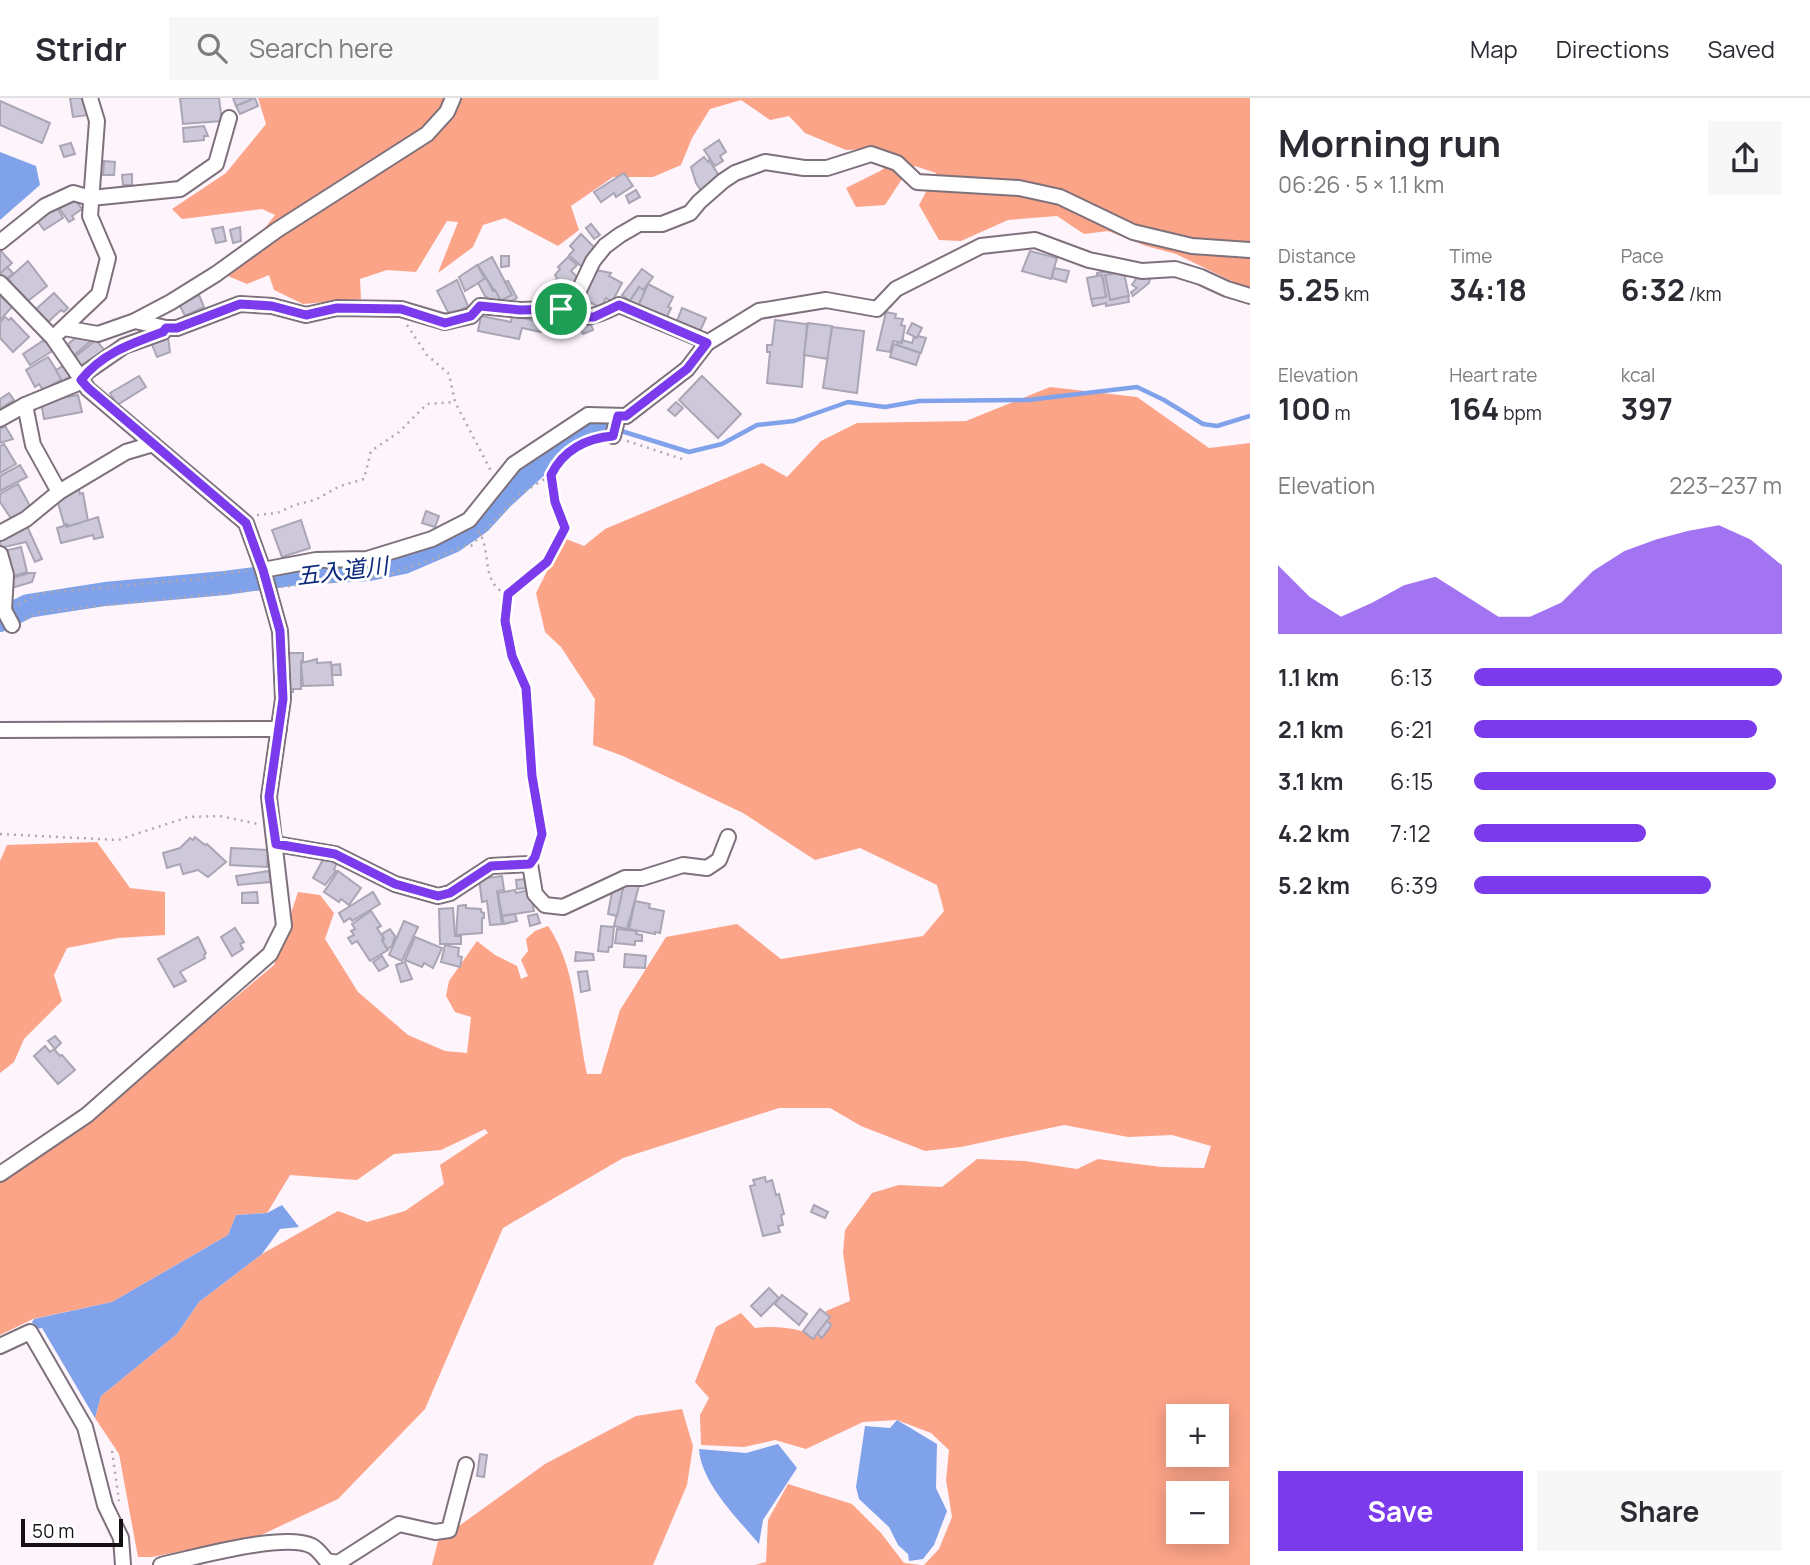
<!DOCTYPE html>
<html lang="en">
<head>
<meta charset="utf-8">
<style>
  :root { --surface:#fff; --page:#f7f7f7; --text:#2b2b33; --muted:#7c7c81; --line:#e1e1e2; --accent:#7c3aed }
  body { margin:0; font-family:Manrope,"Noto Sans JP",sans-serif; background:var(--page); color:var(--text); height:100vh; display:flex; flex-direction:column; font-size:26px; white-space:nowrap }
  * { box-sizing:border-box; margin:0 }
  p { font-size:23px; color:var(--muted) }
  .icon { flex:none; width:38px; height:38px; fill:none; stroke:currentColor; stroke-width:2; stroke-linecap:round; stroke-linejoin:round }
  .map { position:relative; flex:1; overflow:hidden }
  .panel { display:flex; flex-direction:column; background:var(--surface); width:560px }
  .panel>* { flex:none }
  .fabs { position:absolute; left:1166px; top:1306px; display:grid; gap:14px }
  .fabs a { display:grid; place-items:center; width:63px; height:63px; border-radius:0px; background:var(--surface); box-shadow:0 4px 18px #0003; font-size:35px }
  .scale { position:absolute; left:21px; bottom:18px; width:102px; box-sizing:border-box; padding-left:7px; border:4px solid #151014; border-top:0; font-size:19px; line-height:24px; white-space:nowrap; color:#151014; -webkit-text-stroke:5px #fff; paint-order:stroke }
  .pin { position:absolute; display:grid; place-items:center; width:60px; height:60px; color:#fff; margin:-30px; border:4px solid #fff; border-radius:50%; box-shadow:0 2px 7px #0007 }
  .round { display:grid; place-items:center; flex:none; width:74px; height:74px; border-radius:0px; background:var(--page) }
  .overview { display:flex; align-items:center; justify-content:space-between; height:119px; padding:0 28px }
  h1 { font-size:38px; font-weight:700; line-height:52px }
  .metrics { display:grid; grid-template-columns:repeat(3,1fr); gap:10px; height:119px; padding:7px 28px }
  .metrics div { display:grid; align-content:center }
  .metrics b { font-size:30px; font-weight:700 }
  .metrics small { font-size:19px; font-weight:400 }
  .metrics p { font-size:19px }
  .chart { height:196px; padding:14px 28px }
  .chart p { display:flex; justify-content:space-between }
  .chart svg { width:100%; height:126px; margin-top:7px; fill:var(--accent); opacity:.7 }
  .action { display:flex; gap:14px; margin-top:auto; padding:14px 28px }
  .action a { flex:1; height:80px; border-radius:0px; background:var(--accent); color:#fff; font-size:28px; font-weight:700; line-height:80px; text-align:center }
  .action a+a { background:var(--page); color:var(--text) }
  ul { padding:0 28px; list-style:none; font-size:23px }
  li { display:grid; grid-template-columns:112px 84px 1fr; align-items:center; height:52px }
  li i { height:18px; border-radius:9px; background:var(--accent) }
  header { display:flex; align-items:center; gap:42px; box-sizing:border-box; height:98px; padding:0 35px; background:var(--surface); border-bottom:2px solid var(--line) }
  header strong { font-size:33px }
  nav { display:flex; gap:38px; margin-inline-start:auto; font-size:24px }
  .search { width:490px; height:63px; background:var(--page); display:flex; align-items:center; gap:18px; box-sizing:border-box; padding:0 24px; border-radius:0px; color:var(--muted); font-size:26px }
  main { display:flex; flex:1; min-height:0 }
  .map>svg:first-child { display:block }
</style>
</head>
<body>
<header>
<strong>Stridr</strong>
<div class="search"><svg class="icon" aria-label="search" viewBox="0 0 24 24"><circle cx="10" cy="10" r="6"/><path d="M15 15l6 6"/></svg>Search here</div>
<nav><a>Map</a><a>Directions</a><a>Saved</a></nav>
</header>
<main>
<div class="map">
<svg width="1250" height="1467" viewBox="0 0 1250 1467">
  <rect width="100%" height="100%" fill="#fef4fc"/>
  <g fill="#fca488" fill-rule="evenodd">
    <polygon points="258,0 1250,0 1250,192 1176,156 1146,148 1108,133 1084,136 1057,118 1008,122 961,143 939,142 919,107 936,75 915,68 902,81 885,107 856,109 846,90 880,73 899,60 880,51 846,52 805,35 789,18 770,22 741,2 710,11 692,40 681,67 653,79 613,79 571,108 579,132 558,148 505,120 483,127 473,149 438,175 458,124 447,123 416,174 387,172 360,181 361,201 303,206 274,192 269,177 247,186 228,178 275,117 262,111 182,121 172,111 226,75 266,26"/>
    <path d="M1050,289L1137,299L1209,350L1250,345V1467H924L939,1451L952,1419L946,1382L949,1352L931,1335L897,1322L863,1324L806,1351L775,1342L744,1349L701,1347L700,1317L709,1300L695,1284L716,1229L741,1215L755,1230C779,1227 797,1230 819,1239L829,1223L826,1213L850,1203L843,1155L845,1132L872,1095L899,1087L942,1089L977,1061L1025,1063L1077,1071L1098,1061L1162,1069L1204,1070L1211,1048L1172,1037L1128,1039L1064,1027L961,1049L925,1053L861,1028L830,1010H779L623,1060L503,1130L425,1311L338,1401L259,1438L152,1459H138L119,1356L95,1320L101,1298L177,1236L199,1204L262,1156L338,1113L367,1124L405,1113L444,1086L440,1067L488,1035L485,1031L441,1052L394,1056L357,1082L290,1077L267,1115L236,1117L228,1137L112,1204L33,1221L0,1237V1084L94,1018L274,867L298,794L320,797L334,815L325,841L358,894L408,937L445,953L467,955L471,919L455,914L446,898L449,883L477,843L495,857L517,868L521,881L528,878L521,862L528,853L526,841L535,833L548,828C577,870 576,928 587,976H601L620,912L666,839L737,826L781,861L923,838L944,813L937,787L860,750L815,762L743,715L623,658L593,647L595,601L561,549L545,534L536,495L564,440L584,448L605,431L762,365L787,379L821,343L857,325L966,323ZM1178,1318H1216V1356H1178ZM1178,1395H1216V1433H1178Z"/>
    <polygon points="97,744 130,790 165,794 165,837 118,840 67,850 54,877 62,903 24,941 14,964 0,975 0,763 7,747"/>
    <polygon points="682,1311 693,1348 687,1387 653,1467 432,1467 438,1443 545,1366 636,1318"/>
    <polygon points="788,1386 852,1406 881,1435 904,1465 921,1467 755,1467 766,1464 768,1422"/>
  </g>
  <g fill="#80a2ea">
    <polygon points="0,54 36,68 40,87 0,122"/>
    <polygon points="282,1107 299,1129 280,1131 262,1156 199,1204 177,1236 101,1298 95,1320 42,1230 36,1231 32,1224 34,1221 112,1204 228,1137 236,1117 267,1115"/>
    <polygon points="897,1322 937,1346 936,1390 947,1413 934,1447 923,1461 909,1463 908,1456 898,1447 889,1429 859,1401 856,1389 865,1328 890,1330"/>
    <path d="M778,1346L797,1370L763,1422L759,1446C738,1421 701,1385 699,1351L746,1355Z"/>
  </g>
  <g fill="none" stroke-linecap="round" stroke-linejoin="round">
    <polyline stroke="#80a2ea" stroke-width="4.5" points="602,327 689,354 722,346 757,327 794,323 848,304 885,309 919,303 1028,302 1137,289 1164,302 1203,326 1217,328 1250,318"/>
    <polyline stroke="#80a2ea" stroke-width="24" points="0,522 28,508 105,496 225,485 298,475 369,471 404,464 453,443 480,424 502,400 563,344 579,334 602,327"/>
  </g>
  <g fill="#cec9da" stroke="#a9a5b5" stroke-width="2">
    <polygon points="70,0 86,0 89,17 73,19"/>
    <polygon points="180,0 219,0 222,23 183,26"/>
    <polygon points="233,0 255,0 236,8"/>
    <polygon points="255,0 258,8 240,16 236,8"/>
    <polygon points="0,3 50,25 42,45 0,27"/>
    <polygon points="204,28 208,38 204,38 204,42 184,44 183,30"/>
    <polygon points="719,42 726,54 720,58 723,63 715,68 704,52"/>
    <polygon points="71,45 75,56 64,59 60,48"/>
    <polygon points="704,59 708,64 709,62 720,79 702,94 696,85 691,69"/>
    <polygon points="104,63 115,64 114,77 103,77"/>
    <polygon points="624,75 633,88 616,99 614,95 601,104 594,94"/>
    <polygon points="132,76 132,87 123,87 122,77"/>
    <polygon points="636,92 640,99 629,105 626,98"/>
    <polygon points="74,100 82,111 72,118 74,121 69,124 59,110"/>
    <polygon points="56,108 63,120 44,132 36,121"/>
    <polygon points="591,126 600,137 594,141 586,130"/>
    <polygon points="223,129 226,143 216,145 212,131"/>
    <polygon points="240,129 241,143 233,145 230,132"/>
    <polygon points="581,136 597,152 583,170 569,157 574,152 570,148"/>
    <polygon points="0,152 12,165 0,176"/>
    <polygon points="1030,153 1057,160 1051,181 1022,173"/>
    <polygon points="501,158 509,158 509,168 501,169"/>
    <polygon points="492,159 512,197 501,203 478,167"/>
    <polygon points="568,159 577,167 571,173 582,184 567,200 552,186 557,180 555,177 560,171 558,169"/>
    <polygon points="28,163 47,188 28,203 17,191 15,193 8,186 11,184 8,181"/>
    <polygon points="477,167 485,181 465,193 459,179"/>
    <polygon points="7,169 13,175 6,182 0,176"/>
    <polygon points="1054,170 1069,173 1066,184 1052,180"/>
    <polygon points="642,171 653,179 643,192 639,189 630,203 622,197"/>
    <polygon points="1123,171 1129,198 1110,202 1105,177"/>
    <polygon points="596,172 611,175 609,178 622,185 612,204 606,200 601,210 582,200"/>
    <polygon points="1111,172 1112,176 1105,177 1110,202 1128,198 1129,204 1106,208 1106,205 1093,208 1091,201 1106,199 1102,177 1097,178 1097,175"/>
    <polygon points="1140,175 1151,176 1149,185 1133,198 1131,194 1137,190 1132,187"/>
    <polygon points="1102,177 1106,199 1091,201 1087,180"/>
    <polygon points="486,180 493,193 495,192 501,203 492,203 485,198 478,185"/>
    <polygon points="457,182 468,208 450,218 437,193"/>
    <polygon points="508,183 517,200 512,203 513,205 503,204 502,202 512,197 505,184"/>
    <polygon points="648,186 673,199 668,209 671,210 666,221 638,208"/>
    <polygon points="639,189 645,193 638,208 630,203"/>
    <polygon points="54,195 68,210 64,214 61,212 47,225 35,212"/>
    <polygon points="199,197 204,209 185,218 179,206 191,198 192,201"/>
    <polygon points="1,199 13,208 0,222 0,200"/>
    <polygon points="682,210 706,220 700,233 677,223"/>
    <polygon points="886,214 896,216 895,220 903,221 901,227 905,228 902,245 893,243 890,254 877,252"/>
    <polygon points="481,218 511,224 512,218 543,224 541,234 522,230 519,241 478,233"/>
    <polygon points="5,219 9,222 11,220 29,239 13,254 0,240 0,224"/>
    <polygon points="775,222 807,226 802,289 767,285 770,254 767,254 767,247 772,247"/>
    <polygon points="590,224 593,232 583,236 579,228"/>
    <polygon points="808,225 832,228 828,261 804,257"/>
    <polygon points="912,225 922,230 917,240 907,235"/>
    <polygon points="832,229 864,233 857,295 823,290"/>
    <polygon points="78,238 93,241 72,259 66,252 70,249 68,246"/>
    <polygon points="168,238 170,254 157,259 151,244"/>
    <polygon points="918,238 926,240 921,255 897,247 898,244 902,245 902,242 912,245 914,239 917,240"/>
    <polygon points="47,240 54,252 30,267 23,256"/>
    <polygon points="96,242 105,253 81,272 72,261"/>
    <polygon points="894,246 920,255 916,267 890,259"/>
    <polygon points="48,259 62,281 43,292 39,286 35,289 26,272"/>
    <polygon points="66,266 72,277 62,283 56,272"/>
    <polygon points="139,278 146,289 117,307 110,295"/>
    <polygon points="702,278 741,316 718,340 679,302"/>
    <polygon points="9,295 14,302 0,311 0,301"/>
    <polygon points="78,297 82,314 44,321 41,304"/>
    <polygon points="676,304 683,310 675,318 668,312"/>
    <polygon points="5,328 13,341 0,345 0,331"/>
    <polygon points="4,346 16,366 0,375 0,348"/>
    <polygon points="20,367 27,379 0,393 0,378"/>
    <polygon points="18,386 31,410 12,422 0,404 0,396"/>
    <polygon points="79,392 80,396 83,395 88,423 68,428 67,426 64,426 56,398"/>
    <polygon points="426,413 439,418 435,429 422,425"/>
    <polygon points="98,419 103,439 94,441 93,437 61,445 57,430 67,427 67,429"/>
    <polygon points="301,422 310,450 282,459 272,432"/>
    <polygon points="26,426 42,461 35,464 26,444 0,450 0,437"/>
    <polygon points="21,449 27,474 7,480 0,454"/>
    <polygon points="29,475 35,475 32,484 8,491 5,482"/>
    <polygon points="289,555 303,555 303,563 301,563 301,591 293,591 293,594 289,594"/>
    <polygon points="317,561 317,565 331,564 333,587 303,588 301,565"/>
    <polygon points="340,566 341,577 332,577 332,567"/>
    <polygon points="195,739 205,747 207,746 226,764 208,779 198,772 183,776 180,766 167,770 163,755 180,750 190,740 193,742"/>
    <polygon points="231,750 268,752 267,769 230,767"/>
    <polygon points="325,758 337,765 334,771 336,773 325,787 313,780"/>
    <polygon points="269,773 271,784 238,787 236,778"/>
    <polygon points="338,773 361,790 349,807 341,801 339,804 324,794"/>
    <polygon points="502,778 504,792 497,793 502,826 490,827 487,803 482,804 479,781"/>
    <polygon points="526,781 527,790 517,791 516,782"/>
    <polygon points="624,785 639,788 627,831 614,828"/>
    <polygon points="613,788 623,790 617,818 608,816"/>
    <polygon points="515,792 516,795 530,792 534,813 502,818 498,795"/>
    <polygon points="257,794 258,805 242,805 242,795"/>
    <polygon points="373,794 380,806 352,823 350,820 344,824 339,815"/>
    <polygon points="635,803 650,806 649,810 664,813 660,835 655,834 655,836 629,831"/>
    <polygon points="466,807 466,810 481,811 481,814 484,815 484,820 482,820 482,835 456,837 458,808"/>
    <polygon points="453,810 455,838 461,838 461,846 440,846 439,811"/>
    <polygon points="371,813 381,828 377,830 384,841 382,842 388,852 370,863 357,843 352,846 348,840 354,837 351,833 355,831 352,826"/>
    <polygon points="515,816 517,823 504,826 502,818"/>
    <polygon points="537,816 540,825 530,828 528,818"/>
    <polygon points="404,823 418,829 402,863 389,857"/>
    <polygon points="601,828 614,829 612,849 609,849 608,854 598,853"/>
    <polygon points="235,830 244,844 240,846 243,851 232,858 221,839"/>
    <polygon points="390,831 395,838 392,848 387,851 382,842 384,841 382,836"/>
    <polygon points="617,831 637,833 636,836 642,837 642,843 635,843 635,847 615,845"/>
    <polygon points="198,839 206,855 204,857 205,860 180,874 186,883 174,889 158,861"/>
    <polygon points="415,839 442,850 433,870 424,865 422,869 405,862"/>
    <polygon points="445,847 459,850 458,858 462,859 460,869 441,864"/>
    <polygon points="576,854 593,856 594,862 575,863"/>
    <polygon points="625,856 646,858 645,870 624,869"/>
    <polygon points="382,858 388,868 379,873 373,864"/>
    <polygon points="405,864 412,881 401,884 396,867"/>
    <polygon points="587,873 590,892 581,894 578,874"/>
    <polygon points="55,938 61,945 55,951 48,943"/>
    <polygon points="45,948 50,954 54,951 60,958 62,957 75,972 58,986 34,958"/>
    <polygon points="765,1079 766,1084 772,1082 776,1097 779,1096 784,1116 781,1117 783,1127 778,1128 780,1134 763,1138 750,1088 755,1087 753,1082"/>
    <polygon points="814,1107 828,1114 825,1120 811,1114"/>
    <polygon points="769,1190 779,1200 761,1218 751,1208"/>
    <polygon points="782,1197 807,1216 799,1227 775,1206"/>
    <polygon points="820,1211 830,1219 813,1241 803,1233"/>
    <polygon points="827,1223 831,1226 830,1229 822,1240 817,1236"/>
    <polygon points="480,1356 487,1357 484,1379 477,1378"/>
  </g>
  <g fill="none" stroke-linecap="round" stroke-linejoin="round">
    <defs>
      <g id="minor">
        <polyline points="0,144 45,108 73,95 91,100 180,91 216,66 229,20"/>
        <polyline points="0,185 53,240 88,291 246,425 263,472 280,533 283,601 269,699 284,828 270,856 87,1017 0,1076"/>
        <path d="M561,211C585,225 596,218 619,207L703,242L707,245"/>
        <polyline points="135,223 166,230 177,230 240,206 272,208 306,217 337,210 401,211 445,224 471,218 480,208 520,212 561,211 573,205 593,163 605,148 620,137 639,126 662,126 690,115 699,104 723,83 735,75 765,64 804,70 827,70 871,56 897,65 917,84 1019,90 1060,99 1133,134 1192,148 1250,152"/>
        <polyline points="64,230 98,236 135,223 171,204 216,176 277,132 427,36 447,14 453,0"/>
        <polyline points="59,234 99,196 108,160 90,118 97,23 90,0"/>
        <polyline points="25,307 33,347 59,394"/>
        <polyline points="0,321 25,307 76,286 88,273 124,248 163,234 166,230"/>
        <polyline points="613,338 618,318"/>
        <polyline points="0,435 26,421 59,394 126,354 153,346"/>
        <polyline points="0,456 6,477 4,512 12,527"/>
        <polyline points="263,472 316,462 367,461 432,441 469,422 514,366 588,317 626,318 687,271 707,245 759,213 826,202 877,211 896,191 981,148 1035,142 1089,162 1142,173 1175,171 1201,179 1227,191 1250,198"/>
        <polyline points="0,632 279,631"/>
        <polyline points="276,746 335,756 395,786 438,798 450,795 491,768 530,766 535,796 545,807 563,809 625,780 642,780 683,767 707,770 719,762 728,739"/>
        <polyline points="0,1248 30,1234 85,1329 105,1407 121,1440 123,1467"/>
        <path d="M161,1467C193,1460 284,1434 312,1448C318,1451 323,1459 327,1463L338,1465L399,1426L435,1434L449,1432L466,1367"/>
      </g>
    </defs>
    <use href="#minor" stroke="#7e717c" stroke-width="18"/>
    <g stroke="#b0a8ae" stroke-width="2.5" stroke-dasharray="2 5" stroke-linecap="butt">
      <polyline points="407,227 427,257 449,276 455,304 491,373"/>
      <polyline points="627,343 685,362"/>
      <polyline points="257,417 277,415 295,407 315,402 340,388 364,381 371,353 399,334 427,306 455,304"/>
      <path d="M478,433C493,452 479,485 507,496"/>
      <polyline points="281,489 381,479 436,460 463,448 471,448 517,398 551,377"/>
      <polyline points="18,506 42,495 209,480 225,475 249,473"/>
      <polyline points="25,521 40,514 254,492"/>
      <polyline points="0,736 118,742 188,719 220,718 258,726"/>
      <path d="M537,755L542,736L532,678L526,590L512,558L505,523L508,496L546,464L565,430L555,404L551,377C558,360 581,340 600,339"/>
      <polyline points="112,1353 119,1403"/>
    </g>
    <use href="#minor" stroke="#fff" stroke-width="14"/>
  </g>
  <g fill="none" stroke-linecap="round" stroke-linejoin="round">
    <defs>
      <path id="route" d="M240,206L272,208L306,217L337,210L401,211L445,225L471,218L480,208L520,212L561,211L575,219H594L619,207L707,245L687,271L626,318H618L613,338C587,340 563,352 551,377L555,404L565,430L547,464L508,496L505,523L512,558L526,590L532,678L542,736L535,759L530,766L491,768L450,795L438,798L395,786L335,756L276,746L269,699L283,601L280,533L263,472L246,425L88,290L81,282C102,255 133,245 163,234L166,230H177Z"/>
    </defs>
    <use href="#route" stroke="#fff" stroke-width="14"/>
    <use href="#route" stroke="#7c3aed" stroke-width="9"/>
  </g>
  <g text-anchor="middle" dominant-baseline="central" stroke-width="6" stroke-linejoin="round" paint-order="stroke">
    <g font-size="23" font-style="italic" fill="#0c297b" stroke="#fff">
      <text transform="translate(342 472) rotate(-7)">五入道川</text>
    </g>
  </g>
</svg>
<div class="fabs">
<a>+</a>
<a>−</a>
</div>
<div class="scale">50 m</div>
<div class="pin" style="left:561px;top:211px;background:#1e9e55"><svg class="icon" aria-label="arrive" viewBox="0 0 24 24"><path d="M6 21V4h12l-3 4 3 4H6"/></svg></div>
</div>
<section class="panel">
<div class="overview"><div><h1>Morning run</h1><p>06:26 · 5 × 1.1 km</p></div><a class="round"><svg class="icon" aria-label="share" viewBox="0 0 24 24"><path d="M12 15V3M7 8l5-5 5 5M5 13v7h14v-7"/></svg></a></div>
<div class="metrics">
<div><p>Distance</p><b>5.25<small> km</small></b></div>
<div><p>Time</p><b>34:18</b></div>
<div><p>Pace</p><b>6:32<small> /km</small></b></div>
</div>
<div class="metrics">
<div><p>Elevation</p><b>100<small> m</small></b></div>
<div><p>Heart rate</p><b>164<small> bpm</small></b></div>
<div><p>kcal</p><b>397</b></div>
</div>
<div class="chart"><p><span>Elevation</span>223–237 m</p>
<svg viewBox="0 0 160 44" preserveAspectRatio="none"><path d="M0 44V20L10 31L20 38L30 33L40 27L50 24L60 31L70 38L80 38L90 33L100 22L110 15L120 11L130 8L140 6L150 11L160 20V44z"/></svg>
</div>
<ul>
<li><b>1.1 km</b>6:13<i style="width:100%"></i></li>
<li><b>2.1 km</b>6:21<i style="width:92%"></i></li>
<li><b>3.1 km</b>6:15<i style="width:98%"></i></li>
<li><b>4.2 km</b>7:12<i style="width:56%"></i></li>
<li><b>5.2 km</b>6:39<i style="width:77%"></i></li>
</ul>
<div class="action"><a>Save</a><a>Share</a></div>
</section>
</main>
</body>
</html>
